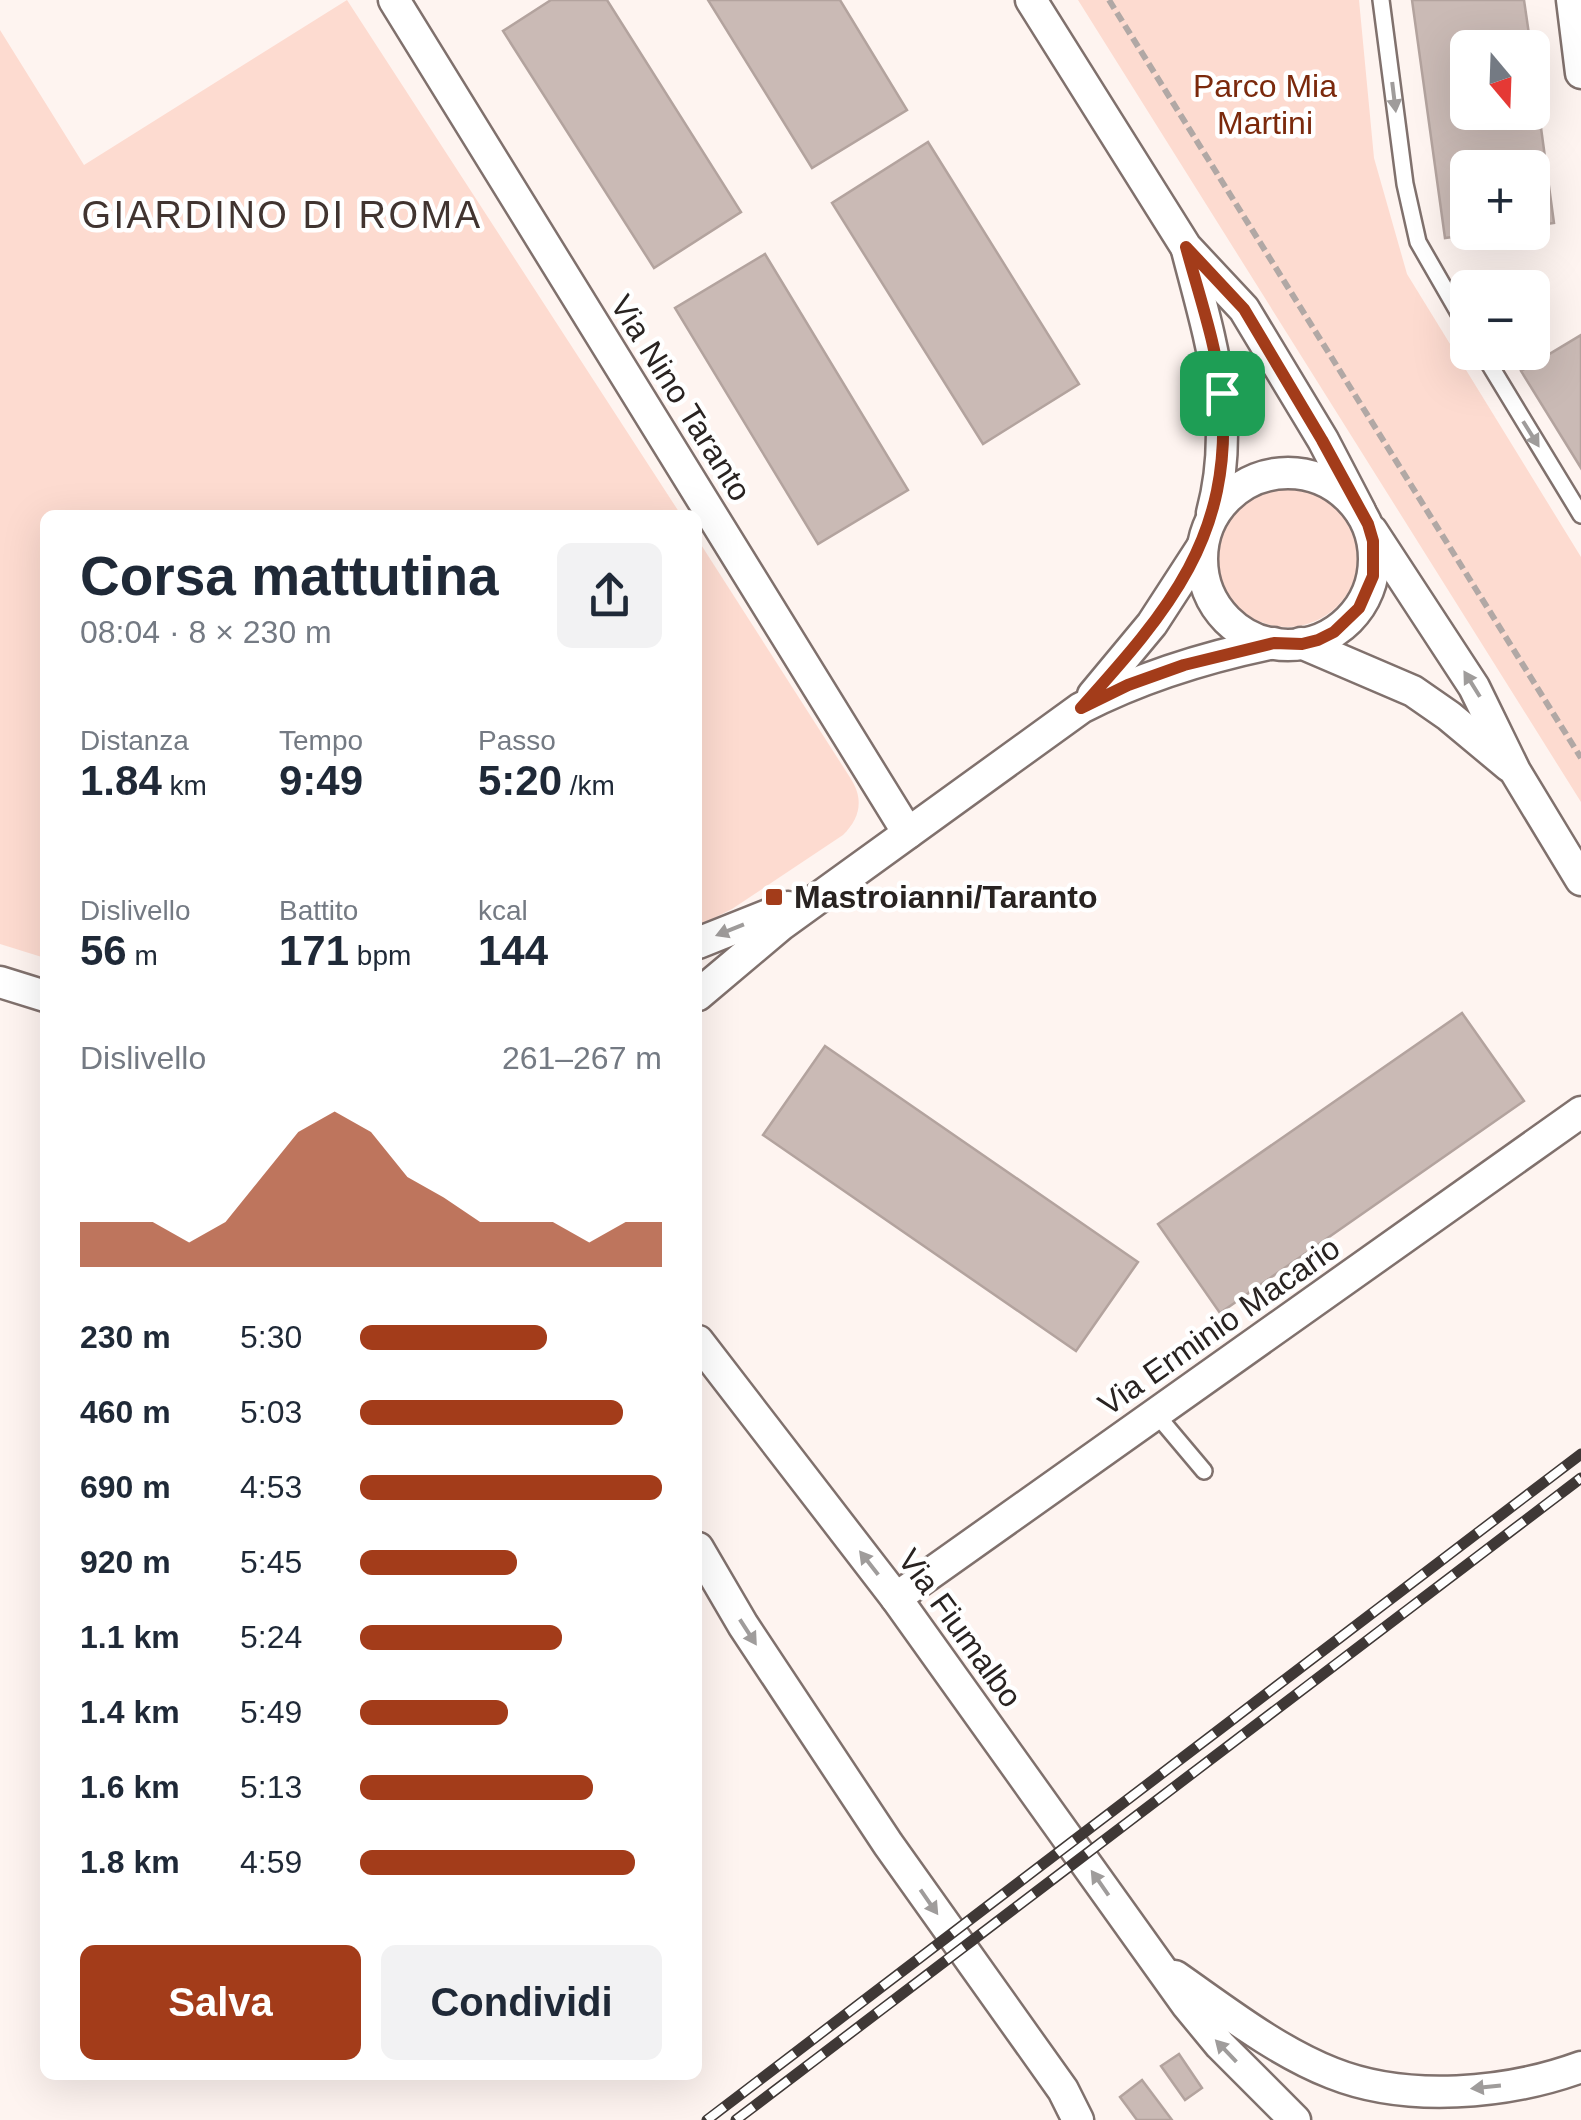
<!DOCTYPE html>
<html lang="it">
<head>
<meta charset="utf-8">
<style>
  :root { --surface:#fff; --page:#f2f2f3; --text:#1f2937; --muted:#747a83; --accent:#a33c1a }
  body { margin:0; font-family:Helvetica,sans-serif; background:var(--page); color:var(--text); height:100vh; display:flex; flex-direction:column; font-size:38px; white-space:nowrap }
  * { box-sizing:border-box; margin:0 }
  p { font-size:32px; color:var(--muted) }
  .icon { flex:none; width:55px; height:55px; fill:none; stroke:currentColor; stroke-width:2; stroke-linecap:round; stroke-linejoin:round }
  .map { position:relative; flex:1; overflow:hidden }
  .drawer { position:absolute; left:40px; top:510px; width:662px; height:1570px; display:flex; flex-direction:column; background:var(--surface); border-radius:15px; box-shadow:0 10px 40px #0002 }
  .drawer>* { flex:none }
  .needle { width:65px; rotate:161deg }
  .buttons { position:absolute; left:1450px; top:30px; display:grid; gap:20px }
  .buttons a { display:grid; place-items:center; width:100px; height:100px; border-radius:15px; background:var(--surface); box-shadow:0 10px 40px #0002; font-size:50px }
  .pin { position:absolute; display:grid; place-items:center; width:85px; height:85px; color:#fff; margin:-42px; border-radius:20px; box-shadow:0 5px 15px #0006 }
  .round { display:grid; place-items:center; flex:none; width:105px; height:105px; border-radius:15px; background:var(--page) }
  .head { display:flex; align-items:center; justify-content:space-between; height:170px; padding:0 40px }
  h1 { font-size:55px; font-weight:700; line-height:75px }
  .figures { display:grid; grid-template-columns:repeat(3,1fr); gap:15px; height:170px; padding:10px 40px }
  .figures div { display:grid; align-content:center }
  .figures b { font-size:42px; font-weight:700 }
  .figures small { font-size:28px; font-weight:400 }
  .figures p { font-size:28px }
  .chart { height:280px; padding:20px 40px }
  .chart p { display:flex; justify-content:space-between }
  .chart svg { width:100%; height:180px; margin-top:10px; fill:var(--accent); opacity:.7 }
  .cta { display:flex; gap:20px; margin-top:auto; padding:20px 40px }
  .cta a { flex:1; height:115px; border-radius:15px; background:var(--accent); color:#fff; font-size:40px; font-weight:700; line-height:115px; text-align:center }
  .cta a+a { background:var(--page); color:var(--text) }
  ul { padding:0 40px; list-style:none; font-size:32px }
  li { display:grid; grid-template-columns:160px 120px 1fr; align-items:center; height:75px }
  li i { height:25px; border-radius:12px; background:var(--accent) }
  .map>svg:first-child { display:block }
</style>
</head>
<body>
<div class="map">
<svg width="1581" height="2120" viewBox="0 0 1581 2120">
  <rect width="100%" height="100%" fill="#fef4f0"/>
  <g fill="#fddbd0">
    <polygon points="347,0 681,515 45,515 45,958 0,944 0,30 84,165"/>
    <polygon points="1078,0 1359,0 1374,158 1407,274 1581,557 1581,802"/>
    <circle cx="1287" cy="556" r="71"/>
    <path d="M698,540L851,779C864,800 860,818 843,835L732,909L698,926Z"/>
  </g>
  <g fill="#cabab5" stroke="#b3a39e" stroke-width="2.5">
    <polygon points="551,0 607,0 741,212 654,268 503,31"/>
    <polygon points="708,0 840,0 907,110 812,168"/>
    <polygon points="1412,0 1524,0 1531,48 1468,48 1468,112 1532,112 1532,62 1554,223 1532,226 1532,168 1468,168 1468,232 1488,232 1445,238"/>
    <polygon points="928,142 1079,384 983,444 832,203"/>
    <polygon points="765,254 908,490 818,544 675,308"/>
    <polygon points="1581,335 1581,468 1521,371"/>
    <polygon points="1462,1013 1524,1101 1220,1313 1158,1224"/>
    <polygon points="825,1046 1138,1262 1076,1351 763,1135"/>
    <polygon points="1179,2054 1202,2088 1185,2100 1161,2066"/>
    <polygon points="1142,2080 1172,2120 1137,2120 1120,2097"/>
  </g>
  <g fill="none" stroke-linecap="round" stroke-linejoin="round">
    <defs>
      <g id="service">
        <polyline points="1381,0 1405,184 1418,242 1468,329"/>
        <polyline points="1482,352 1581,515"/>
        <polyline points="1156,1414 1204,1471"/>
      </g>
      <g id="minor">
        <polyline points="394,0 908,833"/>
        <polyline points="1031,0 1186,247 1244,309 1323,440 1360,511"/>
        <polyline points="1572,0 1581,73"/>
        <path d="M1187,250C1210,339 1237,421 1212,513"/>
        <circle cx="1288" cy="559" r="86"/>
        <polyline points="1372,531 1474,687 1515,771 1581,880"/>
        <polyline points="1301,643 1413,691 1449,716 1509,766"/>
        <polyline points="1093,695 1152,624 1202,547"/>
        <polyline points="698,943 788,907"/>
        <polyline points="0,982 45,996"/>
        <path d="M698,995L781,925L1081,708C1143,676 1206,657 1274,643"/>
        <polyline points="698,1341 896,1598 1187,2005 1220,2045 1295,2120"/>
        <polyline points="698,1548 743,1625 888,1844 1063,2090 1078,2120"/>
        <polyline points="896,1598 1581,1112"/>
        <path d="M1175,1976C1224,2010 1276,2051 1332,2073C1407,2103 1507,2094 1581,2067"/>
      </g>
    </defs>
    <use href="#service" stroke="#80716d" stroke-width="20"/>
    <use href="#minor" stroke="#80716d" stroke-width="35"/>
    <polyline stroke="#b1a8a5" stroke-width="6" stroke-dasharray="10 5" stroke-linecap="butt" points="1109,0 1581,758"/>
    <use href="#service" stroke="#fff" stroke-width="15"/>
    <use href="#minor" stroke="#fff" stroke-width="30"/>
    <defs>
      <g id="rail">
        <polyline points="707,2120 1581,1454"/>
        <polyline points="736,2120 1581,1478"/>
      </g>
    </defs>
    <use href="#rail" stroke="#3f3836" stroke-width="11"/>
    <use href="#rail" stroke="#fff" stroke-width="8" stroke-dasharray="22" stroke-linecap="butt"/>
  </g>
  <defs><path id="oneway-solid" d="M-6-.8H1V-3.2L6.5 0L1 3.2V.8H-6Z" transform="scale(2.5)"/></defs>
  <g fill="#9f9c9b">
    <use href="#oneway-solid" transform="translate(1394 97) rotate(83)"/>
    <use href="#oneway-solid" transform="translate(1531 434) rotate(58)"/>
    <use href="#oneway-solid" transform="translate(1472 684) rotate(-122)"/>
    <use href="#oneway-solid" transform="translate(730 930) rotate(158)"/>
    <use href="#oneway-solid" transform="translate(869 1563) rotate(-128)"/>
    <use href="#oneway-solid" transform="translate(748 1632) rotate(57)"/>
    <use href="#oneway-solid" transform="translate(1100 1883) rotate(-125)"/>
    <use href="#oneway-solid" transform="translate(929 1902) rotate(55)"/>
    <use href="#oneway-solid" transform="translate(1226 2051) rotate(-134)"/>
    <use href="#oneway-solid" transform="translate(1486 2087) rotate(174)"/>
  </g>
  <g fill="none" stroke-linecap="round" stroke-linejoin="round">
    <defs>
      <path id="route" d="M1186,247L1244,309L1322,440L1368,524L1373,541V576L1359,608L1334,632L1318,640L1302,644L1274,643L1184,665L1128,685L1081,708C1169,610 1233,537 1222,397C1217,347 1199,295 1186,247Z"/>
    </defs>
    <use href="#route" stroke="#fff" stroke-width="20"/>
    <use href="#route" stroke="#a33c1a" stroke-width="12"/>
  </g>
  <rect fill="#a33c1a" stroke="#fff" stroke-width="4" x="764" y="887" width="20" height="20" rx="5"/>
  <g text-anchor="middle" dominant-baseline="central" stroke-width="9" stroke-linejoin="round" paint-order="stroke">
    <g font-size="32" fill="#7b290c" stroke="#fff">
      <text x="1265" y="86">Parco Mia<tspan x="1265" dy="37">Martini</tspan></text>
    </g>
    <g font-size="32" fill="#292321" stroke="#fff">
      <text transform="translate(681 398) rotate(58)">Via Nino Taranto</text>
      <text transform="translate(1219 1326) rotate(-35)">Via Erminio Macario</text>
      <text transform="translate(960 1628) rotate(54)">Via Fiumalbo</text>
    </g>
    <g font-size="32" font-weight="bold" fill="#292321" stroke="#fff" text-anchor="start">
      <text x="794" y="897">Mastroianni/Taranto</text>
    </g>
    <g font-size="38" letter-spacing="2.5" fill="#413430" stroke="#fff">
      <text x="282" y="215">GIARDINO DI ROMA</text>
    </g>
  </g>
</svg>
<div class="buttons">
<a><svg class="needle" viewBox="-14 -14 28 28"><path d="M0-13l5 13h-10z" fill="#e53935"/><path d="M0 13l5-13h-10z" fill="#747a83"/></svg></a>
<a>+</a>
<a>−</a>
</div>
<div class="pin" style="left:1222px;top:393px;background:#1e9e55"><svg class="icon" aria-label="arrive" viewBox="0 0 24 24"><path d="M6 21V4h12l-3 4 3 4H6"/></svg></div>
<section class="drawer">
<div class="head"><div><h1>Corsa mattutina</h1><p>08:04 · 8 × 230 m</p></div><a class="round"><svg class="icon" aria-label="share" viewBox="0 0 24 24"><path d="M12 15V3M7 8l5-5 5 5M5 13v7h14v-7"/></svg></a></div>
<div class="figures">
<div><p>Distanza</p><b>1.84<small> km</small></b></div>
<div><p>Tempo</p><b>9:49</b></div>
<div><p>Passo</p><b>5:20<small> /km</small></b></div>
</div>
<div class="figures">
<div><p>Dislivello</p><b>56<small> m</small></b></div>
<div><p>Battito</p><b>171<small> bpm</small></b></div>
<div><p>kcal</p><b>144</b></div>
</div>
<div class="chart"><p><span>Dislivello</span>261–267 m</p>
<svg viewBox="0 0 160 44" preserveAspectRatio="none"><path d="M0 44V33L10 33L20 33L30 38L40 33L50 22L60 11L70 6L80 11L90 22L100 27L110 33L120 33L130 33L140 38L150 33L160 33V44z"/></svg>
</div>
<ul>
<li><b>230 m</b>5:30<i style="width:62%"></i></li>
<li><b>460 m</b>5:03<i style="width:87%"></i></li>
<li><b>690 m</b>4:53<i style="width:100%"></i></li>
<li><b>920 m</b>5:45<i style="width:52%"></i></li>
<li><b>1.1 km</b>5:24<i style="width:67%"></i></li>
<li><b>1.4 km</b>5:49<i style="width:49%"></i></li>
<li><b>1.6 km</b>5:13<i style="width:77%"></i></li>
<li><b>1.8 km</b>4:59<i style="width:91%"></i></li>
</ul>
<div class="cta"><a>Salva</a><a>Condividi</a></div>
</section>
</div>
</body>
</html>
